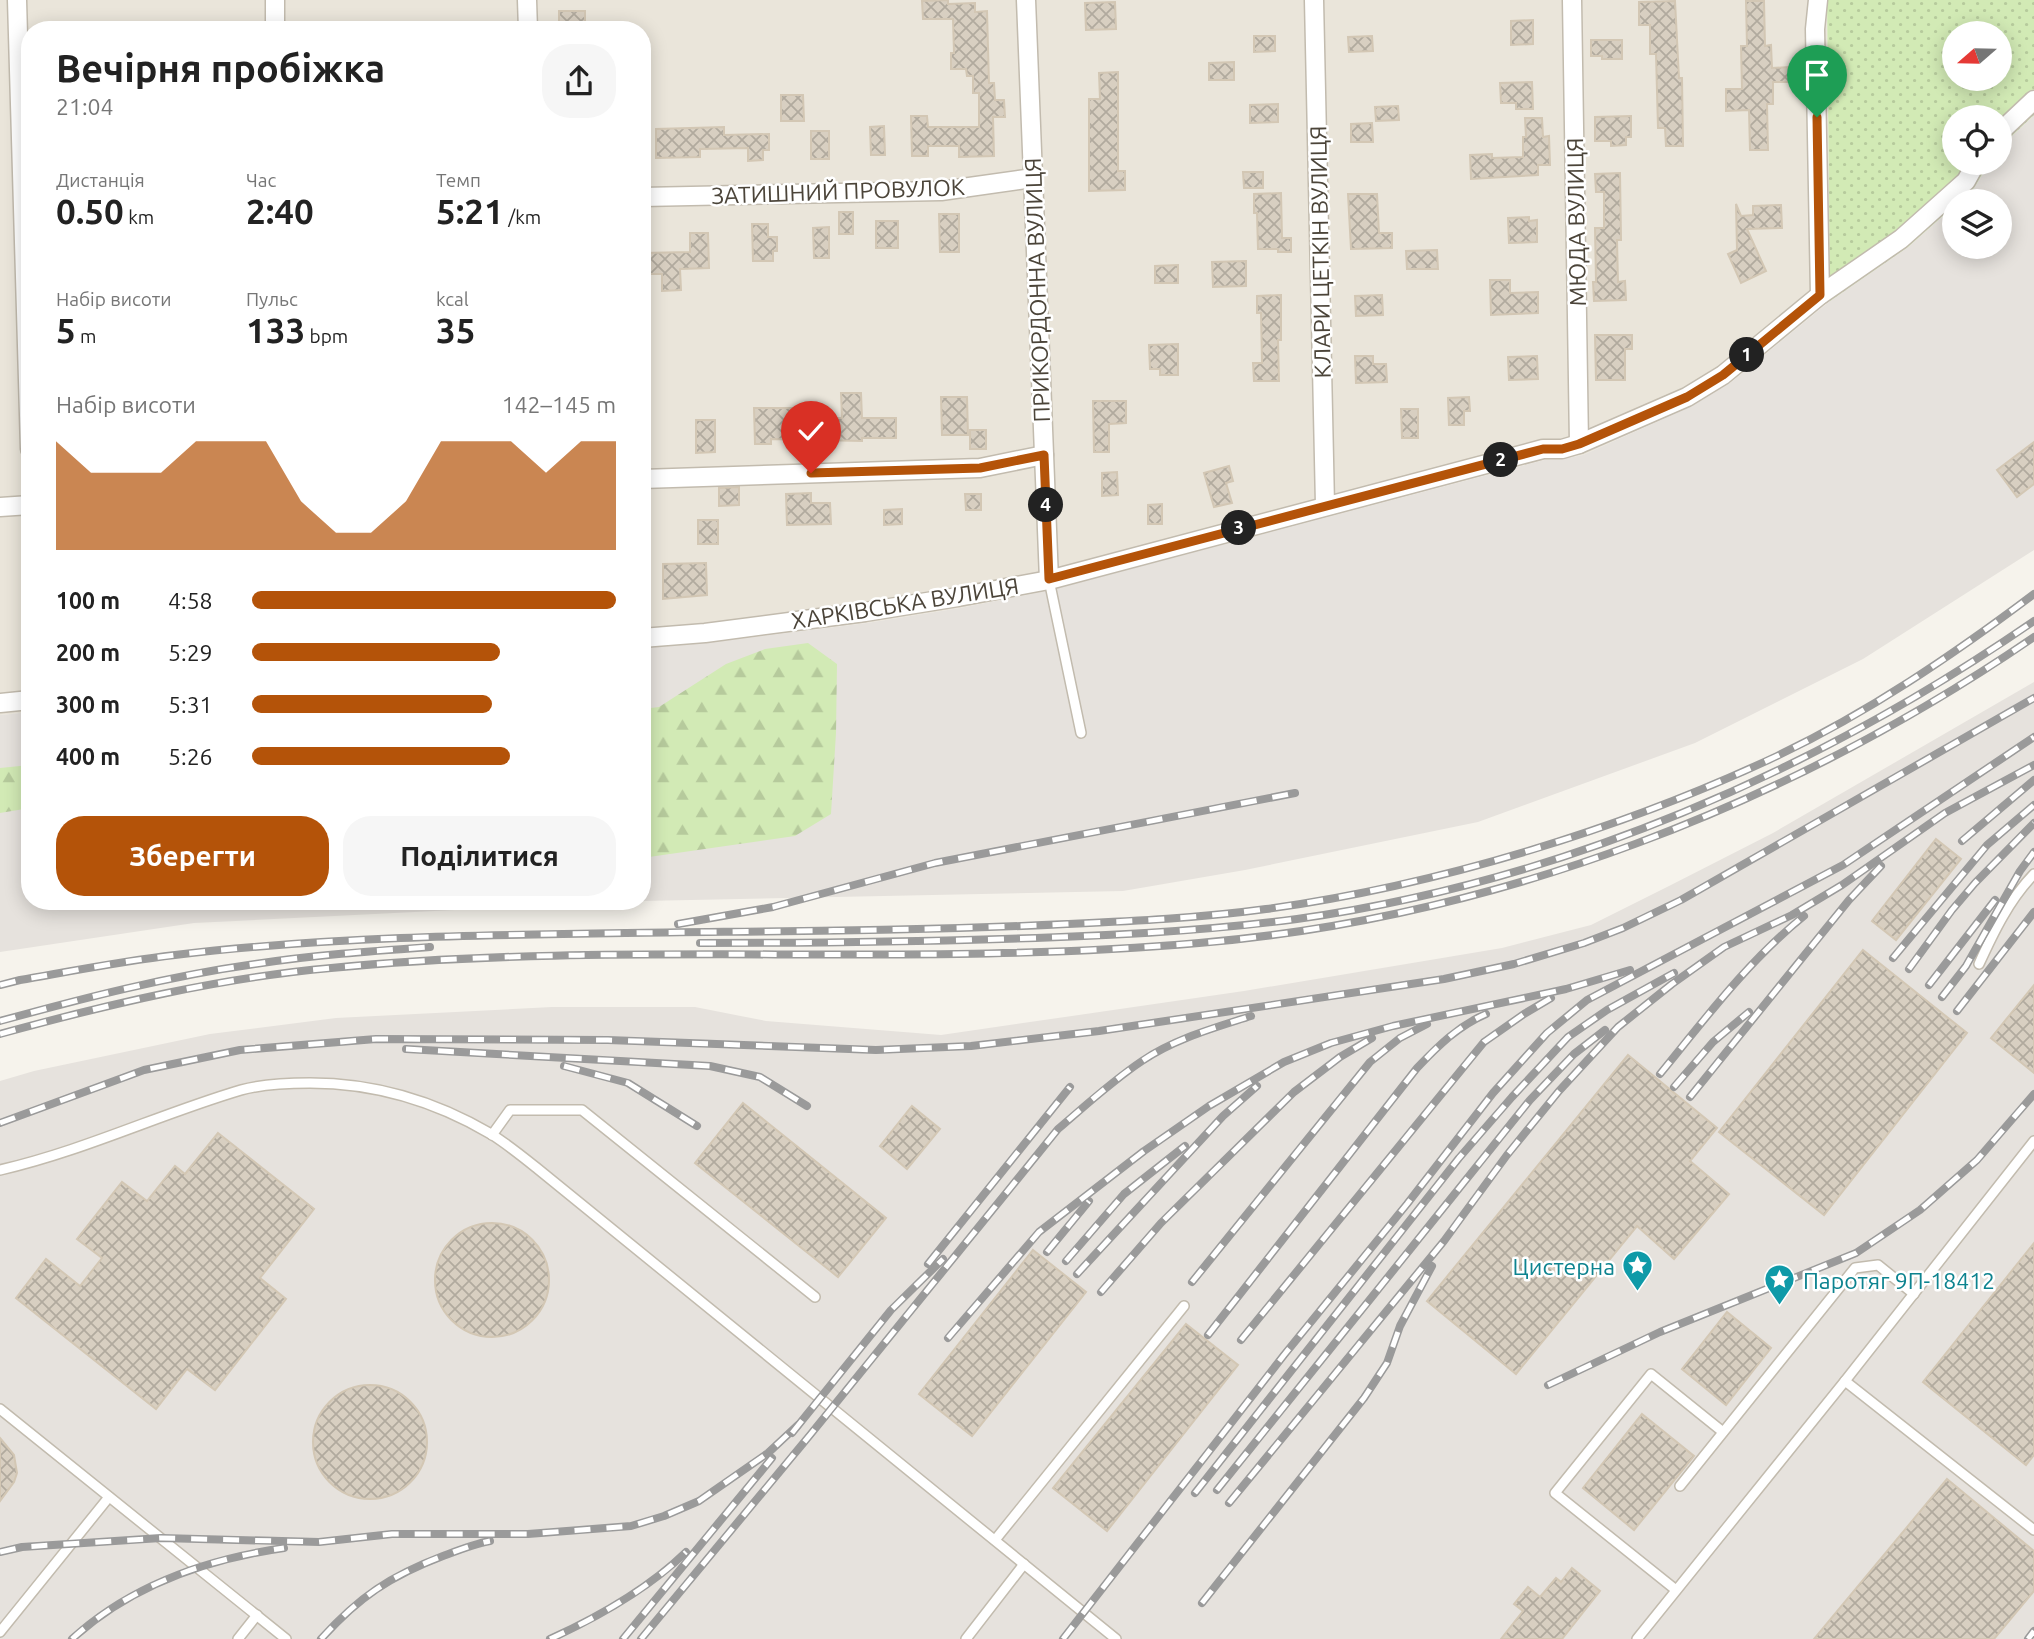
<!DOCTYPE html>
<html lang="uk">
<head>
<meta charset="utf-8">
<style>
  :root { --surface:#fff; --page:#f6f6f6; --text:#222; --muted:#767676; --accent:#b45309 }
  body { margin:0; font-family:Ubuntu,sans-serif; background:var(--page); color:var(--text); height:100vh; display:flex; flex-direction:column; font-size:26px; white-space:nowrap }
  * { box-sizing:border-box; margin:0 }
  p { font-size:23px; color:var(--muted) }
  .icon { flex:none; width:38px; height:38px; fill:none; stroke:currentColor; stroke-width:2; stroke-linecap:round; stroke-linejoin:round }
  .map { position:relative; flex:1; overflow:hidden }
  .sheet { position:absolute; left:21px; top:21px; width:630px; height:889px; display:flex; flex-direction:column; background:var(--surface); border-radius:28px; box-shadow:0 4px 18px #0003 }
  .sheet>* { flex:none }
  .needle { width:46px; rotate:250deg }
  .fabs { position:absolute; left:1942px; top:21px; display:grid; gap:14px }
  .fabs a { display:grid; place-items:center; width:70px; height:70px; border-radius:50%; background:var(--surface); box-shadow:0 4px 18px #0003; font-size:35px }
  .pin { position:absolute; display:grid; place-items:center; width:60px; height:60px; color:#fff; margin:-72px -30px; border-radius:50% 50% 50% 0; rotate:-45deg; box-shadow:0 0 7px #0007 }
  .pin .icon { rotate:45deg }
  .km { position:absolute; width:35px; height:35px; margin:-18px; border-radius:50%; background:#222; color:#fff; font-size:19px; line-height:35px; text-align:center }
  .round { display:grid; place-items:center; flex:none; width:74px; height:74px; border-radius:28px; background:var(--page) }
  .head { display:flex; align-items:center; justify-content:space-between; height:119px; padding:0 35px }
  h1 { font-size:38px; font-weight:600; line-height:52px }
  .metrics { display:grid; grid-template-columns:repeat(3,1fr); gap:10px; height:119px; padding:7px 35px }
  .metrics div { display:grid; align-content:center }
  .metrics b { font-size:35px; font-weight:600 }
  .metrics small { font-size:19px; font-weight:400 }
  .metrics p { font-size:19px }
  .chart { height:196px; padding:14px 35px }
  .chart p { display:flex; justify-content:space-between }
  .chart svg { width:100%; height:126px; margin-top:7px; fill:var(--accent); opacity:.7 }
  .cta { display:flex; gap:14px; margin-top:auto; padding:14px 35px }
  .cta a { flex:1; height:80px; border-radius:28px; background:var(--accent); color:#fff; font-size:28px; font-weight:600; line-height:80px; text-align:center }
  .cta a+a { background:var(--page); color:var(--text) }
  ul { padding:0 35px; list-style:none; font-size:23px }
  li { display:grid; grid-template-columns:112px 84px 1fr; align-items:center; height:52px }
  li i { height:18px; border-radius:9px; background:var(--accent) }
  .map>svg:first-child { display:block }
</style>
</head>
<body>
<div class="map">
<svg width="2034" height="1639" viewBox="0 0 2034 1639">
  <defs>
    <pattern id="grass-dots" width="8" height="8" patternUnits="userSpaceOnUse" patternTransform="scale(1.75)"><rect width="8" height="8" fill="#d2eab5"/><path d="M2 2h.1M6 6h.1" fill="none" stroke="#b6ca9c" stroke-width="1.8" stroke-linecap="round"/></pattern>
    <pattern id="forest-firs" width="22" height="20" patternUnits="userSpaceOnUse" patternTransform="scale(1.75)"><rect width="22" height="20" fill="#d2eab5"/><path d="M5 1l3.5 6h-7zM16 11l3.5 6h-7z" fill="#b6ca9c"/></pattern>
    <pattern id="building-cross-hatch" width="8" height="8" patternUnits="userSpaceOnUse" patternTransform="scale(1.75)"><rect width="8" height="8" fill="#d8cfc1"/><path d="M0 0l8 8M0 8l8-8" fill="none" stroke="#b1aa9e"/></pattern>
  </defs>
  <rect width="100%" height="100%" fill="#f6f3ec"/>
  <polygon fill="#eae5da" points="0,0 1827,0 1830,301 1730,383 1692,406 1583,455 1563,459 1544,460 1051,590 960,608 867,623 706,643 642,648 642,30 30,30 30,712 0,715"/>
  <g fill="#e6e2dd">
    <polygon points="2034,115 2034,550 1863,659 1695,743 1478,822 1245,870 1123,891 642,901 642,648 706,643 867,623 960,608 1051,590 1544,460 1563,459 1583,455 1692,406 1730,383 1830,301 1908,247 1955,205 1955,247 2000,247 2000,201 1959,201 1974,188 1989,163 2000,163 2000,147"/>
    <polygon points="2034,682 2034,1639 0,1639 0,1081 34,1071 210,1034 336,1018 552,1007 695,1007 766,1021 941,1035 1244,991 1502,948 1591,925 1671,885 1773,833"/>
    <polygon points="30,712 30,901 636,901 194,923 0,952 0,715"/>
  </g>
  <path fill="url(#grass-dots)" fill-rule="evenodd" d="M1827,0H2034V115L2000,147V117H1955V163H1989L1974,188L1959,201H1955V205L1908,247L1830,301ZM1955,33H2000V79H1955Z"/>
  <g fill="url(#forest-firs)">
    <polygon points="808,643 837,664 836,733 831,814 795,836 642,858 642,709 659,707 726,664 765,649"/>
    <polygon points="30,765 30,808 0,813 0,768"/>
  </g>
  <g fill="url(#building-cross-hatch)" stroke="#d3c7b4" stroke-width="2">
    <polygon points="948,0 948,4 975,3 975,12 987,11 989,83 994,83 995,100 1004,100 1005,117 993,117 994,156 959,157 959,146 928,146 928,156 912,156 911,116 927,116 928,127 979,127 979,93 973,93 973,76 967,76 966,69 951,69 951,53 954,53 953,19 923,19 922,1"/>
    <polygon points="1675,1 1679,78 1682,78 1683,146 1666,146 1665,128 1658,128 1656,54 1650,54 1650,25 1639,25 1639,2"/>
    <polygon points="1746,1 1764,1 1765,46 1771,45 1772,68 1789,67 1790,82 1773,82 1773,104 1767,104 1768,150 1750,150 1749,110 1726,111 1726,89 1742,89 1741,46 1747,46"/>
    <polygon points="1115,2 1116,29 1086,30 1085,3"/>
    <rect x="559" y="11" width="26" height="19"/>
    <polygon points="1533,20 1533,44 1511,45 1511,21"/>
    <polygon points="1254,36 1275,36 1275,51 1254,52"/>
    <polygon points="1372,36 1373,51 1349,52 1348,37"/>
    <polygon points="1591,40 1622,40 1622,59 1602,59 1602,56 1591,56"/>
    <polygon points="1234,62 1234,80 1209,80 1209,63"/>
    <polygon points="1118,72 1118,171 1125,171 1125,190 1089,191 1089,99 1100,99 1099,73"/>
    <polygon points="1532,82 1533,109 1516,109 1516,103 1501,103 1500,83"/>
    <polygon points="781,95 803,95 804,121 781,121"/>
    <polygon points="1278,104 1278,122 1250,123 1250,105"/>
    <polygon points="1398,106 1399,120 1376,121 1375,107"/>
    <polygon points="1631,116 1631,137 1626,137 1626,145 1611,146 1611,141 1595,141 1595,117"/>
    <polygon points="1525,118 1542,118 1543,137 1549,136 1550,165 1538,165 1538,175 1471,179 1470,155 1492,154 1492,158 1523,157 1523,137 1526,137"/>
    <polygon points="1372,123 1373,142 1351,142 1351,124"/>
    <polygon points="884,126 885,155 871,155 870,127"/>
    <polygon points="724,127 724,135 769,134 769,150 763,150 763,160 748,161 748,148 700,149 700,157 656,158 656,129"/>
    <rect x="811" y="131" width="18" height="28"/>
    <polygon points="1243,172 1263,172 1263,188 1244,188"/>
    <polygon points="1620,173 1621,240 1617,240 1618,282 1625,281 1626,300 1594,301 1593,282 1596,282 1595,228 1604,228 1604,192 1596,192 1595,174"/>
    <polygon points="1281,193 1282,238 1291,238 1291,252 1278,252 1278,249 1258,249 1257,213 1254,213 1254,194"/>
    <polygon points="1348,194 1377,194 1379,233 1392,233 1392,248 1351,249"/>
    <polygon points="1736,204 1741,216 1753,215 1753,206 1781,205 1782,228 1747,229 1766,271 1741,283 1728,254 1737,250"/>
    <rect x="839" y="212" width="14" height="22"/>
    <polygon points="939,214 959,214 959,252 940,252"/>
    <polygon points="1529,217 1529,221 1537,220 1537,242 1509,243 1508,218"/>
    <rect x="876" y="221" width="22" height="27"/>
    <polygon points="752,224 768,224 768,237 777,237 777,251 773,251 773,261 753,261"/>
    <polygon points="829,227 829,258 814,258 813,228"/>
    <polygon points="690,233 708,233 709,268 680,269 681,290 662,291 662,274 642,274 642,253 690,252"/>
    <polygon points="1437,250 1438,269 1407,269 1406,251"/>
    <polygon points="1246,261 1246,286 1213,287 1212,262"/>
    <polygon points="1178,265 1178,283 1155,283 1155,266"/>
    <polygon points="1490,280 1510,280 1510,293 1538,292 1538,313 1491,315"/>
    <polygon points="1281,295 1281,340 1278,340 1279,381 1254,381 1253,363 1262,363 1261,313 1257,313 1257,296"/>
    <polygon points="1382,295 1383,315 1356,316 1355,296"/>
    <polygon points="1595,335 1632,335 1632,349 1625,349 1625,380 1596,380"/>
    <polygon points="1178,344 1178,375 1160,375 1160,369 1150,369 1149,345"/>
    <polygon points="1355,356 1373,356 1373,364 1386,364 1387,382 1356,383"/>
    <polygon points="1537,356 1538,379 1509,380 1508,357"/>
    <polygon points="841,393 861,393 862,418 896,418 896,438 862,438 862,441 771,439 771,444 755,444 754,408 808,408 808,418 842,418"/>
    <polygon points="941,397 967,397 968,435 942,435"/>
    <polygon points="1469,397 1470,411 1464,411 1464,425 1449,425 1448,398"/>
    <polygon points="1093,401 1126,401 1126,423 1109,424 1109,452 1094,452"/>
    <polygon points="1401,409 1418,409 1418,438 1402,438"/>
    <polygon points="696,420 715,420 715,452 696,453"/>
    <rect x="970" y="430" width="16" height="19"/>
    <polygon points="2034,442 2034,484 2017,497 1997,470"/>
    <polygon points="1229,466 1233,481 1226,483 1232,503 1214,507 1204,473"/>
    <polygon points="1117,472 1118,495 1102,496 1102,473"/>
    <polygon points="739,487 739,505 719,506 719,488"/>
    <polygon points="811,493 811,503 830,503 831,524 787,525 786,494"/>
    <polygon points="965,494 981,494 981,510 966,510"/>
    <polygon points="1162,504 1162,524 1148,524 1148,505"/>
    <polygon points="902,509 902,524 884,525 884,510"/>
    <rect x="698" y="520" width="20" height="24"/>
    <polygon points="706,563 707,595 663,599 663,564"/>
    <polygon points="1936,839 1961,859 1896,940 1872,921"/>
    <polygon points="1863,950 1967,1033 1824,1215 1719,1132"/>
    <polygon points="2034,985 2034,1073 1991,1038"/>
    <polygon points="1628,1055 1717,1128 1690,1161 1729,1194 1674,1259 1637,1226 1516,1374 1427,1301"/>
    <polygon points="743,1103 886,1218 838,1277 695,1163"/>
    <polygon points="912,1106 940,1129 907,1169 880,1146"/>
    <polygon points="218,1133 314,1209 260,1278 286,1299 215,1390 187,1369 156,1409 16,1298 46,1259 80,1286 102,1258 77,1239 122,1182 147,1201 175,1166 185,1174"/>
    <circle cx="492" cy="1280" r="57"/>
    <polygon points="2034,1243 2034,1455 2026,1465 1923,1382"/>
    <polygon points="1033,1250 1086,1292 972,1436 919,1394"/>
    <polygon points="1727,1312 1771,1348 1726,1405 1682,1369"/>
    <polygon points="1186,1324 1238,1365 1107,1531 1053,1488"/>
    <circle cx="370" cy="1442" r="57"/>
    <polygon points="1642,1414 1694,1456 1634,1530 1583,1488"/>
    <polygon points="0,1438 14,1455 17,1473 14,1482 0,1501"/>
    <polygon points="1947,1479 2034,1551 2034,1591 1994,1639 1814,1639"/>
    <polygon points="1572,1568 1600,1591 1562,1639 1501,1639 1523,1611 1514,1604 1528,1587 1540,1597 1556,1578 1561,1582"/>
  </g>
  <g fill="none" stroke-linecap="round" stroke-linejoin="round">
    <defs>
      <g id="lane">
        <polyline points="1049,580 1081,733"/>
        <path d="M1979,964C1994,931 2009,900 2034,874"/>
        <polyline points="492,1135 510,1110 582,1110 815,1297"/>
        <path d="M0,1170C83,1151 160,1114 241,1090C263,1084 288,1083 310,1083C375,1083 435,1101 491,1134C507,1144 523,1157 538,1169L1116,1639"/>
        <polyline points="1845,1381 2034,1530"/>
        <polyline points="0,1409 286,1639"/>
        <polyline points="1680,1486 1855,1268 1878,1265 1914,1294"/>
        <polyline points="995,1540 1184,1306"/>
        <polyline points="1676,1590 1555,1493 1651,1374 1723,1432"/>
        <polyline points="0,1632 109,1497"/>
        <polyline points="238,1639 257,1615"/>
        <polyline points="966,1639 1024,1564"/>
        <polyline points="1637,1639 1845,1381 2034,1141"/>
      </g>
      <g id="street">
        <polyline points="17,0 30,449"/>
        <polyline points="275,0 275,30"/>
        <polyline points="527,0 528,30"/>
        <polyline points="1026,0 1049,580"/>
        <polyline points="1314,0 1325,505"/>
        <polyline points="1572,0 1579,444"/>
        <polyline points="1818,0 1815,29 1820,295"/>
        <polyline points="2000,132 2034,100"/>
        <polyline points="642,197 941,191 1033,178"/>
        <polyline points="642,479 980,468 1044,455"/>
        <polyline points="0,507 30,505"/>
        <polyline points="642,638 705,633 865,612 958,597 1049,580 1543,449 1562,449 1579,444 1687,397 1723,375 1820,295 1901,239 1966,181 1976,163"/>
        <polyline points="0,703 30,700"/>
      </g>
    </defs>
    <use href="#lane" stroke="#c2bbae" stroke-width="12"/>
    <use href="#street" stroke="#c2bbae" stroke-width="21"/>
    <use href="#lane" stroke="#fff" stroke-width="9"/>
    <use href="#street" stroke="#fff" stroke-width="18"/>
    <defs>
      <g id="rail">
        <polyline points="1962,841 2034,780"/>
        <polyline points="678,924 773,907 935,863 1295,793"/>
        <path d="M700,943C800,943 901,942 1002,939C1101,936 1198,932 1297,919C1561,882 1815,772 2034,621"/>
        <polyline points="1893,958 1987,845 2034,805"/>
        <polyline points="1909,969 1952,910 1975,883 2034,823"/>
        <path d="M0,985L20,980C72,971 123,961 175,955C325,937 476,935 626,933C773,931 920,931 1067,924C1133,921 1200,918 1266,909C1435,886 1622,829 1777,756C1869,712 1953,655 2034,594"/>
        <polyline points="1929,985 1995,900"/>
        <polyline points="1942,997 1966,966 2020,871 2034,852"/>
        <polyline points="1957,1011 2034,912"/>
        <path d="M0,1021C84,998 169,976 255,964C313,955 372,951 430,947"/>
        <path d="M0,1034C109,1004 219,978 331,968C620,940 910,968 1199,943C1496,918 1789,805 2034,637"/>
        <polyline points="406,1049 710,1066 760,1077 807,1106"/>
        <polyline points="564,1066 628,1083 697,1126"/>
        <path d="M1660,1074C1705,1019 1748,961 1804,916"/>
        <polyline points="1674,1087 1713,1042 1749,1012"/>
        <polyline points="1690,1097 1849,900 1881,866"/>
        <polyline points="0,1123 144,1070 240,1050 376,1039 608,1040 876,1050 971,1046 1099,1031 1444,979 1514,964 1584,943 1623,928 1681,900 2034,698"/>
        <polyline points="1047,1252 1089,1201"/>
        <polyline points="1066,1261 1124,1194 1185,1146"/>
        <polyline points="928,1264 1070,1087"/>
        <polyline points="1077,1274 1223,1116 1257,1086"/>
        <polyline points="1192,1282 1370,1062 1400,1038 1427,1024"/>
        <polyline points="1101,1292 1161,1223 1294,1092 1340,1057 1372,1038"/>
        <path d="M1208,1335L1417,1068C1438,1046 1458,1026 1486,1014"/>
        <polyline points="948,1338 1039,1232 1144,1151 1209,1106 1284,1062 1331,1043 1393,1026 1566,989 1630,970"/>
        <polyline points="1241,1340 1484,1042 1524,1014 1551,998"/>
        <polyline points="1548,1385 1660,1332 1856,1253 1920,1210 1977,1160 2034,1094"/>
        <polyline points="792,1433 891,1310 943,1259"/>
        <polyline points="1217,1490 1530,1100 1574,1054 1605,1030"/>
        <polyline points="1195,1493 1459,1158 1512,1097 1568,1037 1607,1010 1674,973"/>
        <polyline points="1229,1503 1444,1241 1507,1155 1559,1091 1618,1027 1672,984 1724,947 1792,915 1842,885 1945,813 2034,765"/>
        <polyline points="0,1552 22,1547 161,1538 319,1542 392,1534 528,1534 631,1526 664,1516 699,1501 768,1453 798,1425"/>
        <polyline points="1202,1603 1364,1398 1387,1363 1400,1326 1432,1266"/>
        <path d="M72,1639C131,1585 207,1559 284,1548"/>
        <path d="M321,1639C359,1597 390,1576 443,1556C459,1550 474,1544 490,1541"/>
        <path d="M550,1639C598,1617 648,1589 686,1552"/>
        <polyline points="623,1639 772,1458"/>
        <path d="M641,1639L810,1435L1058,1129C1085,1106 1112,1081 1142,1061C1174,1039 1214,1028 1251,1016"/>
        <polyline points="1063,1639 1284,1355 1407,1204 1493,1093 1547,1033 1587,1000 1843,865 2034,737"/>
        <polyline points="2028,1639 2034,1631"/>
      </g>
    </defs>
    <use href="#rail" stroke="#9a9a9a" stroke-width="8"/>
    <use href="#rail" stroke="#fff" stroke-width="5" stroke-dasharray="16" stroke-linecap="butt"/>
  </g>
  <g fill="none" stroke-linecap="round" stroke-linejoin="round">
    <defs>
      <polyline id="route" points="811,473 980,468 1044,455 1049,579 1543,449 1562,449 1579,444 1687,397 1723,375 1820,295 1817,117"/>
    </defs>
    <use href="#route" stroke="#fff" stroke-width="14"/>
    <use href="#route" stroke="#b45309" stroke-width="9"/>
  </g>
  <defs>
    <symbol id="sight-pin" viewBox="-11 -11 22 30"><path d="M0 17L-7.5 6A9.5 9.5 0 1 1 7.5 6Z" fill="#0f9aa8" stroke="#fff"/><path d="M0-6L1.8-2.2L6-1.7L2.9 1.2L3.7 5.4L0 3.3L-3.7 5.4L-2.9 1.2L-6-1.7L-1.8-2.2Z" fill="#fff"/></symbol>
  </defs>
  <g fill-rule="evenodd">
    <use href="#sight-pin" x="1620" y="1248" width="35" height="47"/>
    <use href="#sight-pin" x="1762" y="1262" width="35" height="47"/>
  </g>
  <g text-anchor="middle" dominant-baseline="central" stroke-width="5" stroke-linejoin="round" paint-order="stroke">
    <g font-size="23" fill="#4b4439" stroke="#fff">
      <text transform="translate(838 191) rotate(-2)">ЗАТИШНИЙ ПРОВУЛОК</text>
      <text transform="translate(1576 222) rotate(-91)">МЮДА ВУЛИЦЯ</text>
      <text transform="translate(1320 252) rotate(-91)">КЛАРИ ЦЕТКІН ВУЛИЦЯ</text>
      <text transform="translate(1037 290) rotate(-92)">ПРИКОРДОННА ВУЛИЦЯ</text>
      <text transform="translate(905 603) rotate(-9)">ХАРКІВСЬКА ВУЛИЦЯ</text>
    </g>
    <g font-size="23" fill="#0d838f" stroke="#fff" text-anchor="end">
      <text x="1615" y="1266">Цистерна</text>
      <text x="1803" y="1280" text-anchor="start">Паротяг 9П-18412</text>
    </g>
  </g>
</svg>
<div class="fabs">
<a><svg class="needle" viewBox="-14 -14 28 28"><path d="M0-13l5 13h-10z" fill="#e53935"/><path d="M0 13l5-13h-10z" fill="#767676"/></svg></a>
<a><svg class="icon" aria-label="locate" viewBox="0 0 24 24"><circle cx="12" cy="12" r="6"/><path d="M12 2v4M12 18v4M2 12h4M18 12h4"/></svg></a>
<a><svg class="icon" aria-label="layers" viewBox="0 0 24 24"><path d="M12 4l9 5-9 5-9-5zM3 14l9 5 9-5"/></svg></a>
</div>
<div class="pin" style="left:1817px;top:117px;background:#1e9e55"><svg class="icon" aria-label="arrive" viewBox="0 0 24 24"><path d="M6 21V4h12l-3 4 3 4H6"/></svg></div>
<div class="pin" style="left:811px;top:473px;background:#d93025"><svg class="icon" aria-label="check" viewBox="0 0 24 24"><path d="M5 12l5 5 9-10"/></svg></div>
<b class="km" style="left:1747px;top:355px">1</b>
<b class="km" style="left:1501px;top:460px">2</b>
<b class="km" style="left:1239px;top:528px">3</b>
<b class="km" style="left:1046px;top:505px">4</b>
<section class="sheet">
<div class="head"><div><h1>Вечірня пробіжка</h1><p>21:04</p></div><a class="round"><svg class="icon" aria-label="share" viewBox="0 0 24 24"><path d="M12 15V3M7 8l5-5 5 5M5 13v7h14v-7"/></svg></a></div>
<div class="metrics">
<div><p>Дистанція</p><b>0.50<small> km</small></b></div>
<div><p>Час</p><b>2:40</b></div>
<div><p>Темп</p><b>5:21<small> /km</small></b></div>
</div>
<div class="metrics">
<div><p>Набір висоти</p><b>5<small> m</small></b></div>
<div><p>Пульс</p><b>133<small> bpm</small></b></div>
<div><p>kcal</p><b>35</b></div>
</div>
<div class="chart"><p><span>Набір висоти</span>142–145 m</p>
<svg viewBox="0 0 160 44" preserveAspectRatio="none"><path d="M0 44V6L10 17L20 17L30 17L40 6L50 6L60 6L70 27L80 38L90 38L100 27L110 6L120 6L130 6L140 17L150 6L160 6V44z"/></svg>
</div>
<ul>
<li><b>100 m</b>4:58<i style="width:100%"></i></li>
<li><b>200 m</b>5:29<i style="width:68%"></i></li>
<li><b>300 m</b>5:31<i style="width:66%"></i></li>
<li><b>400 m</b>5:26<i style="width:71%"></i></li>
</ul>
<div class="cta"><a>Зберегти</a><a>Поділитися</a></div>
</section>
</div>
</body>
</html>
